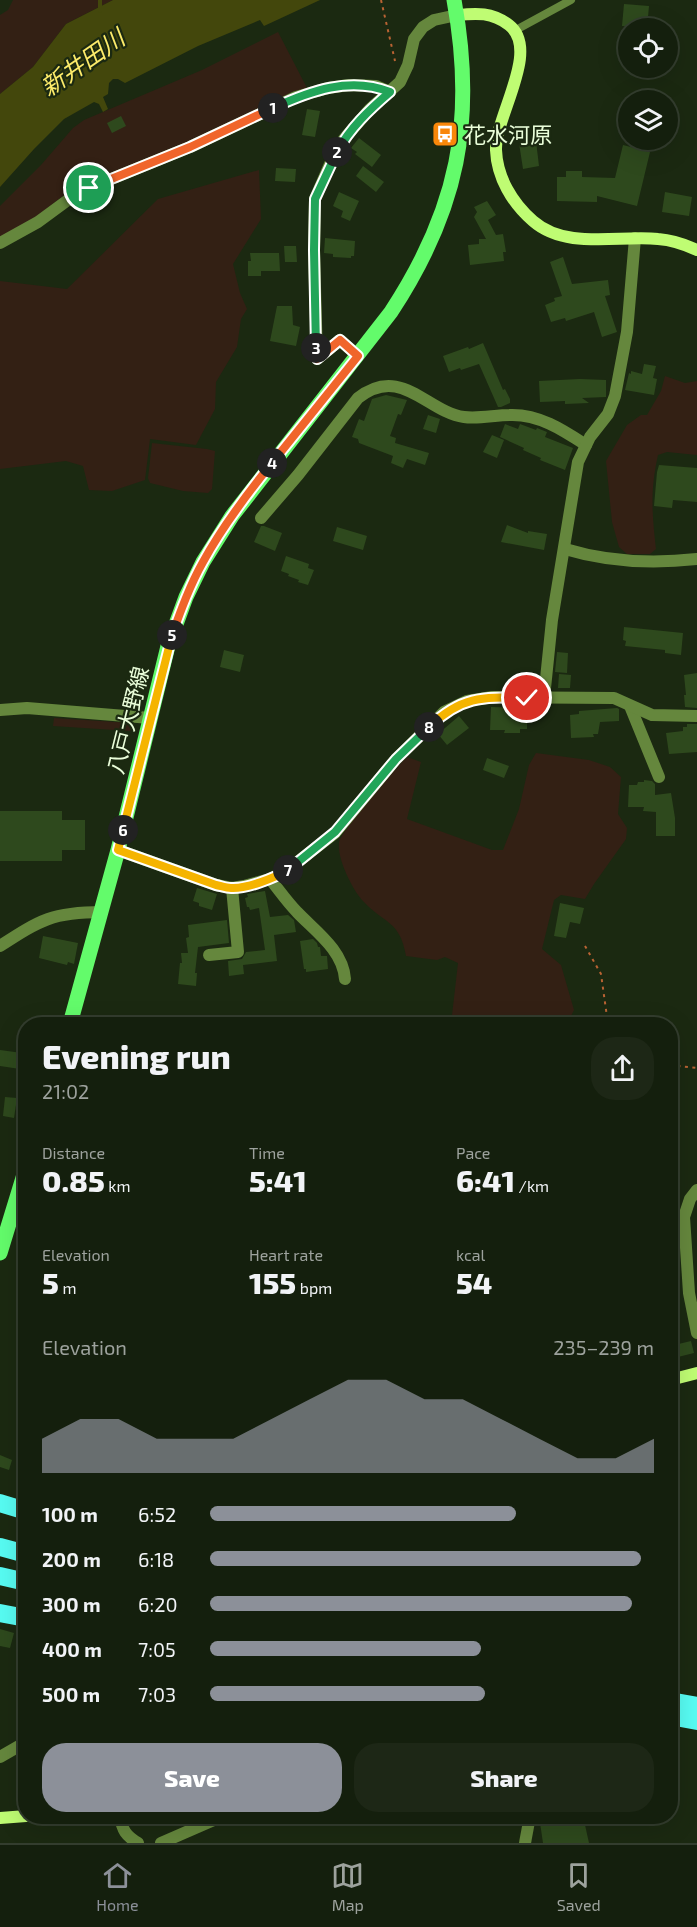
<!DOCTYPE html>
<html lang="en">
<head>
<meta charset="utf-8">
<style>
  :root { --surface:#141f0d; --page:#1d2716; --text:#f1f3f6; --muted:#9da29d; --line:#333d2e; --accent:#8c9099 }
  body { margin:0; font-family:"Exo 2","Noto Sans JP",sans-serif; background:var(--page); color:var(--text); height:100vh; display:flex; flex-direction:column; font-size:22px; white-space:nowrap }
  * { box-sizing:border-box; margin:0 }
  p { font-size:20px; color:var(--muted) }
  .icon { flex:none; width:33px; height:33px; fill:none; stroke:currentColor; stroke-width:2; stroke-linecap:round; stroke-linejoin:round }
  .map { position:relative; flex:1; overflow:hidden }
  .details { position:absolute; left:18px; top:1017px; width:660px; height:807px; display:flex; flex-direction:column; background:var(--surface); border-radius:24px; box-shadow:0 6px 24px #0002,0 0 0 2px var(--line) }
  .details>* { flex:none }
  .fabs { position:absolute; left:618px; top:18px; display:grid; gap:12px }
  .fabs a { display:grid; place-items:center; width:60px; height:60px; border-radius:50%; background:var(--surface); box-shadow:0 6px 24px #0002,0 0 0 2px var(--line); font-size:30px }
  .pin { position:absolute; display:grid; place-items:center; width:51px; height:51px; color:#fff; margin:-26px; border:3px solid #fff; border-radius:50%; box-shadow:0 2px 6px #0007 }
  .km { position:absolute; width:30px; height:30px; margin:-15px; border-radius:50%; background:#222; color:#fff; font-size:16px; line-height:30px; text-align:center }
  .round { display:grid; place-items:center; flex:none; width:63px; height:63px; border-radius:24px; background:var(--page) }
  .overview { display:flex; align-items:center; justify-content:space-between; height:102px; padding:0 24px }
  h1 { font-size:33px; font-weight:800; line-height:45px }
  .figures { display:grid; grid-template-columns:repeat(3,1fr); gap:9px; height:102px; padding:6px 24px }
  .figures div { display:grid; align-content:center }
  .figures b { font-size:30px; font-weight:800 }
  .figures small { font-size:16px; font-weight:400 }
  .figures p { font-size:16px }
  .chart { height:168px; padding:12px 24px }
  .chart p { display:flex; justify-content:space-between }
  .chart svg { width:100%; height:108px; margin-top:6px; fill:var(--accent); opacity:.7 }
  .cta { display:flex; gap:12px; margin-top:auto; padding:12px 24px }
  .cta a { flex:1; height:69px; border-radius:24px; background:var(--accent); color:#fff; font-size:24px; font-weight:800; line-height:69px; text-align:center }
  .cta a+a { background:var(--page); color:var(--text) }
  ul { padding:0 24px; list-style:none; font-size:20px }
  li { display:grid; grid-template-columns:96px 72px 1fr; align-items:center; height:45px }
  li i { height:15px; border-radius:8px; background:var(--accent) }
  .dock { display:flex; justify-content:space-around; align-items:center; height:84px; border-top:2px solid var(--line); background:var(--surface); font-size:16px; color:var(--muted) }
  .dock a { display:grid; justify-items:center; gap:3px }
  .dock .selected { color:var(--accent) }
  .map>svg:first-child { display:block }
</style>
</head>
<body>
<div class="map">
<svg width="697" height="1843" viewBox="0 0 697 1843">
  <rect width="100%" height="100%" fill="#1b2911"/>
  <g fill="#332014">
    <polygon points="13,0 113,0 66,24 33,67 0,94 0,15 8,10"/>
    <polygon points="278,32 307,88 190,142 87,183 63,196 32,220 0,239 0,206 41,165 73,128 84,120 202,70"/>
    <polygon points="259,170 261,219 233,264 240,293 247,309 241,319 237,347 216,382 215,409 196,445 150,439 145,480 112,491 89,490 83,466 66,461 0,469 0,281 67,289 158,199"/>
    <path d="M665,376L685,383L697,381V455L667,452L658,455C650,491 652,514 656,549L650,554H627L619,547L612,522L606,461L627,425L641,415H647L661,391Z"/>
    <polygon points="152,443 207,449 215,451 212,489 208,493 183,491 150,483 148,478"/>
    <polygon points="54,718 131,723 134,727 130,731 53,726"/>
    <path d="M536,753L589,760L610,767L621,777L618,814L627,828L626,839L594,884L585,899L561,895L554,900L542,949L561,965L574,1010L567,1024H451L458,963L445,957L437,960L406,956C400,920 384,924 363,901C352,889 337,858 339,843C341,830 395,768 407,757L421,762L407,819L492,850H503L519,809L529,765Z"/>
  </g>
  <polygon fill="#43470c" points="113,0 320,0 264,26 260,20 198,46 125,83 118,79 113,79 109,83 108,94 103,97 108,109 103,112 99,104 94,102 64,119 34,149 0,187 0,94 33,67 66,24"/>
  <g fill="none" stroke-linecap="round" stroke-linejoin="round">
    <polyline stroke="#43470c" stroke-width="4" points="100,0 100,11"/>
  </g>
  <g fill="#2e491d">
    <polygon points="624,4 649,6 647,28 622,26"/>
    <polygon points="307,109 320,111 315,137 302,135"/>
    <polygon points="121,116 126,126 112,133 107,123"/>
    <polygon points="359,138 381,155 372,167 355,154 357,152 351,148"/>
    <polygon points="536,141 539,166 523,169 519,143"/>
    <polygon points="623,145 650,152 637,206 597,196 597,202 557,201 557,177 566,177 566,171 582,171 582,177 615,178"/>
    <polygon points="363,166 384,182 376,192 356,176"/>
    <polygon points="276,168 296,169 295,182 275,181"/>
    <polygon points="339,192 359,201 350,221 341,217 343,211 333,206"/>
    <polygon points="665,192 692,197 689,216 662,212"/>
    <polygon points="487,201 496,215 488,220 496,235 503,234 506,252 503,252 504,261 470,265 468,245 479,244 479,239 486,239 474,217 477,212 474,207"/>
    <polygon points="325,238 355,241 354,256 351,256 351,258 333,257 333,254 324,253"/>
    <polygon points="284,246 296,246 297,262 285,262"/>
    <polygon points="250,253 279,253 280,271 261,271 261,276 248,276 248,261 251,261"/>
    <polygon points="563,257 572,284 608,280 610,295 605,296 617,332 602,337 594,312 566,321 565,318 551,322 545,305 555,301 554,298 562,296 550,262"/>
    <polygon points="277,306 292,306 293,325 300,327 296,346 270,341"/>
    <polygon points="483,343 503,390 505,389 510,399 510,403 501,407 498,407 479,364 461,370 460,368 449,372 443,356 468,347 469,349"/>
    <polygon points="644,364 656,366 653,378 657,379 654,395 625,390 629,373 631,374 631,371 642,374"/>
    <polygon points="580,379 606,380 606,397 582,398 589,403 565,404 565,401 540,402 539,381"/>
    <polygon points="386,395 407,400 401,415 398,414 390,436 396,438 395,443 429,453 425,465 407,459 403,468 391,463 393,456 359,443 358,439 352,437 359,419 364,421 372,399"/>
    <polygon points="428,415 440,419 436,433 423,429"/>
    <polygon points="505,424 518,429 520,424 536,430 537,428 547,432 545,437 573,448 565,470 540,460 541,458 523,450 524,448 500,437"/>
    <polygon points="492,435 504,440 497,458 483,452"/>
    <polygon points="659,465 697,468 697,502 673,500 672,508 654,506 657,472"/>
    <polygon points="507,525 528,533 528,531 547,534 544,550 501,542"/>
    <polygon points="261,526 264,526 282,533 275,551 254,542"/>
    <polygon points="337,527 367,536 363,550 333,541"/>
    <polygon points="286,556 309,564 308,568 314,570 308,585 298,582 299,580 288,576 289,574 281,571"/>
    <polygon points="624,627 683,633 681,655 665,653 665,650 625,646 626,641 623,640"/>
    <polygon points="224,650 244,655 240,672 220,667"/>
    <polygon points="557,652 568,653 567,673 555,672"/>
    <polygon points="697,673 697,708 685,707 684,695 686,695 684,675"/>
    <polygon points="559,674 571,675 570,688 558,688"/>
    <polygon points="491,707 527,708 527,729 520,729 520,733 504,733 505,730 490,730"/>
    <polygon points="617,708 619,709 619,721 600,722 598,734 593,734 594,737 571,738 570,715 579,714 579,711"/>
    <polygon points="459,716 469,728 447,745 438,734"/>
    <polygon points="687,724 697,724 697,752 669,754 666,733 683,731 683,727 687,727"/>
    <polygon points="487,758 509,766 504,778 483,770"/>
    <polygon points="644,780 652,781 655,784 655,795 671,793 675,818 675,836 656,836 656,812 643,811 644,807 628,807 629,785 637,785 638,782 644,782"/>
    <polygon points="0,811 62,811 62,820 85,820 85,850 62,850 62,861 0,861"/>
    <polygon points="197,888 217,894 212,910 199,906 199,903 193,901"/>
    <polygon points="265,891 270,917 288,915 294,920 296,932 274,935 277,961 243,965 244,974 229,976 228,961 242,959 246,952 265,950 259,908 250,910 249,907 247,907 245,898 248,897 247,894"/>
    <polygon points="560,903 584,908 580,924 570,922 566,938 554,936"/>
    <polygon points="227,920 229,943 198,947 195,973 197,973 196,986 178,984 180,963 182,963 181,953 188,953 186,938 189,937 188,925"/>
    <polygon points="43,936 78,943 74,964 68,962 67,965 39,958"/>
    <polygon points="313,939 317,943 318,947 320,947 321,956 327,956 328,969 306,972 306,969 304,969 300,941"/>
    <polygon points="0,1050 22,1053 20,1069 0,1066"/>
    <polygon points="5,1097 17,1098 14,1118 3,1116"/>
    <polygon points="691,1341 694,1353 670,1359 670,1346"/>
    <polygon points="0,1455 12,1460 9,1470 0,1467"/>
    <polygon points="0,1629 14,1633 10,1648 0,1646"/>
    <polygon points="539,1816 583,1816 589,1843 543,1843"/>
  </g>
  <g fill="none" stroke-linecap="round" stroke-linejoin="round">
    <g stroke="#b96333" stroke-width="2" stroke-dasharray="3 4.5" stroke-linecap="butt">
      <polyline points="381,0 395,61"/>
      <polyline points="585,946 601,974 608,1024"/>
      <polyline points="670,1065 697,1068"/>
    </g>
    <polyline stroke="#65873d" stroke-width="8" points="514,31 571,0"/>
    <g stroke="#65873d" stroke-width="12">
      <polyline points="0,243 38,222 72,197 89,188 190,147 296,97 328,88 349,85 376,86 390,92"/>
      <polyline points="358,356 340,340 317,359 314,250 315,199 331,162 344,139 370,109 400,82 408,65 414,39 423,27 434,20 457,15"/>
      <path d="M261,518L298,475L358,398C401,364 427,412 464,417C479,419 495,415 510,415C539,414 563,430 586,445"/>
      <path d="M565,549C608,562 653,564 697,559"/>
      <polyline points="544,698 552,620 578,462 590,437 608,414 615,396 627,332 635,238"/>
      <polyline points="630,706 659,777"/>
      <polyline points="0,710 27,708 150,718"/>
      <polyline points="118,850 216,885 232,888 244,886 270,879 287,870 335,833 396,759 444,712 467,701 492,697 614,698 652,715 697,716"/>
      <path d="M270,879C279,890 287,902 297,912C315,931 343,950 345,979"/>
      <path d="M0,946C40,920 53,912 102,912"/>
      <polyline points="209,955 238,952 232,888"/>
      <polyline points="697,1190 690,1199 684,1217 689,1293 697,1333"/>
      <polyline points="11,1215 26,1222"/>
      <polyline points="0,1757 26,1742"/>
      <path d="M120,1816C122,1830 126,1836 138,1843"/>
      <polyline points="161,1843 223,1816"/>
      <polyline points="525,1843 530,1816"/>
    </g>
    <g stroke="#bffc73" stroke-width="12">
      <path d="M457,15C477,13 492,12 509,25C541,50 495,116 496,150C497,177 512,203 533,221C566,250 618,235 658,239C672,240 684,244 697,250"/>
      <polyline points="670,1380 697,1373"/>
      <polyline points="0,1818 26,1816"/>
    </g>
    <g stroke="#63fb6b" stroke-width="15">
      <path d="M70,1024L118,850L168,646L186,597L203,562L232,516L391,312C458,210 476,120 454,0"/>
      <polyline points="0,1253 26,1168"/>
    </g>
    <g stroke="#57fbf2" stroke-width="18">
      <polyline points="0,1503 26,1511"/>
      <polyline points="0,1547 26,1554"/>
      <polyline points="0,1576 26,1582"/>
      <polyline points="0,1613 26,1618"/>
      <polyline points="670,1701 697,1706"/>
      <polyline points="670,1716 697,1721"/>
    </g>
  </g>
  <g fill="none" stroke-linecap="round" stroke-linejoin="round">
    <defs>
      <polyline id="split-1" points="89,188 190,147 273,108"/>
      <path id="split-2" d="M273,108C310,91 350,76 390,92C369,110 350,128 337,152"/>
      <polyline id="split-3" points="316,348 314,250 315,199 337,152"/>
      <polyline id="split-4" points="272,463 358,356 340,340 317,359 316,348"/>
      <path id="split-5" d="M172,635C181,610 190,585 203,562C222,527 247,494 272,463"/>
      <polyline id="split-6" points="123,830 172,635"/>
      <path id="split-7" d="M123,830L118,850L216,885C221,886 226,888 231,888C247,889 274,878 288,870"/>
      <polyline id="split-8" points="288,870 335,832 396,759 429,727"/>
      <path id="split-9" d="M429,727C462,695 484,697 527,698"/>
    </defs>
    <use href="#split-1" stroke="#fff" stroke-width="12"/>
    <use href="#split-2" stroke="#fff" stroke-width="12"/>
    <use href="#split-3" stroke="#fff" stroke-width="12"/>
    <use href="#split-4" stroke="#fff" stroke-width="12"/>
    <use href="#split-5" stroke="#fff" stroke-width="12"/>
    <use href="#split-6" stroke="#fff" stroke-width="12"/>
    <use href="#split-7" stroke="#fff" stroke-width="12"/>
    <use href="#split-8" stroke="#fff" stroke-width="12"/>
    <use href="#split-9" stroke="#fff" stroke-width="12"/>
    <use href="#split-1" stroke="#f0652b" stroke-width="8"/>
    <use href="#split-2" stroke="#22a559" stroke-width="8"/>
    <use href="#split-3" stroke="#22a559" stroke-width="8"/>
    <use href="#split-4" stroke="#f0652b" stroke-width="8"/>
    <use href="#split-5" stroke="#f0652b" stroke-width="8"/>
    <use href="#split-6" stroke="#f5b400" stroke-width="8"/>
    <use href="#split-7" stroke="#f5b400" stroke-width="8"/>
    <use href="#split-8" stroke="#22a559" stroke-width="8"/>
    <use href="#split-9" stroke="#f5b400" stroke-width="8"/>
  </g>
  <defs>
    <symbol id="bus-square" viewBox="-11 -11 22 22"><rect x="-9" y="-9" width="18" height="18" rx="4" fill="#f9870a" stroke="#1b2911"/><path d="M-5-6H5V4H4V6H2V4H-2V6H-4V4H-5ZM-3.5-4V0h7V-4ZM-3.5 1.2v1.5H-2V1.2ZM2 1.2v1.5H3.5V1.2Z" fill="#fff"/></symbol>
  </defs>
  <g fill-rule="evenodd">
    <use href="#bus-square" x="430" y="119" width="30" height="30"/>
  </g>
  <g text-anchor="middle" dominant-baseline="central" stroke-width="4.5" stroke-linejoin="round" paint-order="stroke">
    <g font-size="22" fill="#eafeda" stroke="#1b2911" text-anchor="start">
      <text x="464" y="134">花水河原</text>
    </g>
    <g font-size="22" fill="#eafeda" stroke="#1b2911">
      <text transform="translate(127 720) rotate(-76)">八戸大野線</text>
    </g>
    <g font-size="24" font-style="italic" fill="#fceb6a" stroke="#1b2911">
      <text transform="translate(82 62) rotate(-35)">新井田川</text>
    </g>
  </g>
</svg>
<div class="fabs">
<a><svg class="icon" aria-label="locate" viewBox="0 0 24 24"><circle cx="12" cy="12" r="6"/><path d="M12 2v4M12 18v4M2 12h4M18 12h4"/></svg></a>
<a><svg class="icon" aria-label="layers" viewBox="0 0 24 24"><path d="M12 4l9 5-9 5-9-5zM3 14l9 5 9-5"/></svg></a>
</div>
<div class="pin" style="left:89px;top:188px;background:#1e9e55"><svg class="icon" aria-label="arrive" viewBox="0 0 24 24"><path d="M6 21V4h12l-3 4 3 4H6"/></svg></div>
<div class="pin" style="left:527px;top:698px;background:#d93025"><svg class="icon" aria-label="check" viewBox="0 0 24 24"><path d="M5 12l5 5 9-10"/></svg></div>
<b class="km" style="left:273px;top:108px">1</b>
<b class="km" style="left:337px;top:152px">2</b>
<b class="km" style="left:316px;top:348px">3</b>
<b class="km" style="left:272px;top:463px">4</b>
<b class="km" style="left:172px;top:635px">5</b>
<b class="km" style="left:123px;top:830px">6</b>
<b class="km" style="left:288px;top:870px">7</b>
<b class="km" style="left:429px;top:727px">8</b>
<section class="details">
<div class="overview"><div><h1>Evening run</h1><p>21:02</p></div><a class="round"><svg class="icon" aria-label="share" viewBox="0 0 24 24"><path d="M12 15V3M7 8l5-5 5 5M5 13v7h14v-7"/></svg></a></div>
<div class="figures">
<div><p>Distance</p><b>0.85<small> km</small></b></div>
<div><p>Time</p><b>5:41</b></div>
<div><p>Pace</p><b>6:41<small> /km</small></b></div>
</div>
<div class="figures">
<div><p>Elevation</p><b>5<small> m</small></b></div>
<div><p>Heart rate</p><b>155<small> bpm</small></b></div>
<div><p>kcal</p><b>54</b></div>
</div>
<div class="chart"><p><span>Elevation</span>235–239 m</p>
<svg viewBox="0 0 160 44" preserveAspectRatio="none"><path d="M0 44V30L10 22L20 22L30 30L40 30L50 30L60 22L70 14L80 6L90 6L100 14L110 14L120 22L130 30L140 38L150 38L160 30V44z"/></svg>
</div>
<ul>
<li><b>100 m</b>6:52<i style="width:69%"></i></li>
<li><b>200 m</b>6:18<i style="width:97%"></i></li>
<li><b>300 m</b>6:20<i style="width:95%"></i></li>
<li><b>400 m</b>7:05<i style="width:61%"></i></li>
<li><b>500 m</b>7:03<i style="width:62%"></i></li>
</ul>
<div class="cta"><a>Save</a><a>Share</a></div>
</section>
</div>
<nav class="dock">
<a class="selected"><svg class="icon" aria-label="home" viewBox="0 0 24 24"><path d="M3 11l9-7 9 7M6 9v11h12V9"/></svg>Home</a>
<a><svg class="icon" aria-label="map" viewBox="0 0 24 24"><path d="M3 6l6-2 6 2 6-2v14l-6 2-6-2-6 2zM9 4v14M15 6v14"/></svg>Map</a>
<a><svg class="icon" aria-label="saved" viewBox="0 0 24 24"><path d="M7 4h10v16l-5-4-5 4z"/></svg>Saved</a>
</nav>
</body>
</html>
